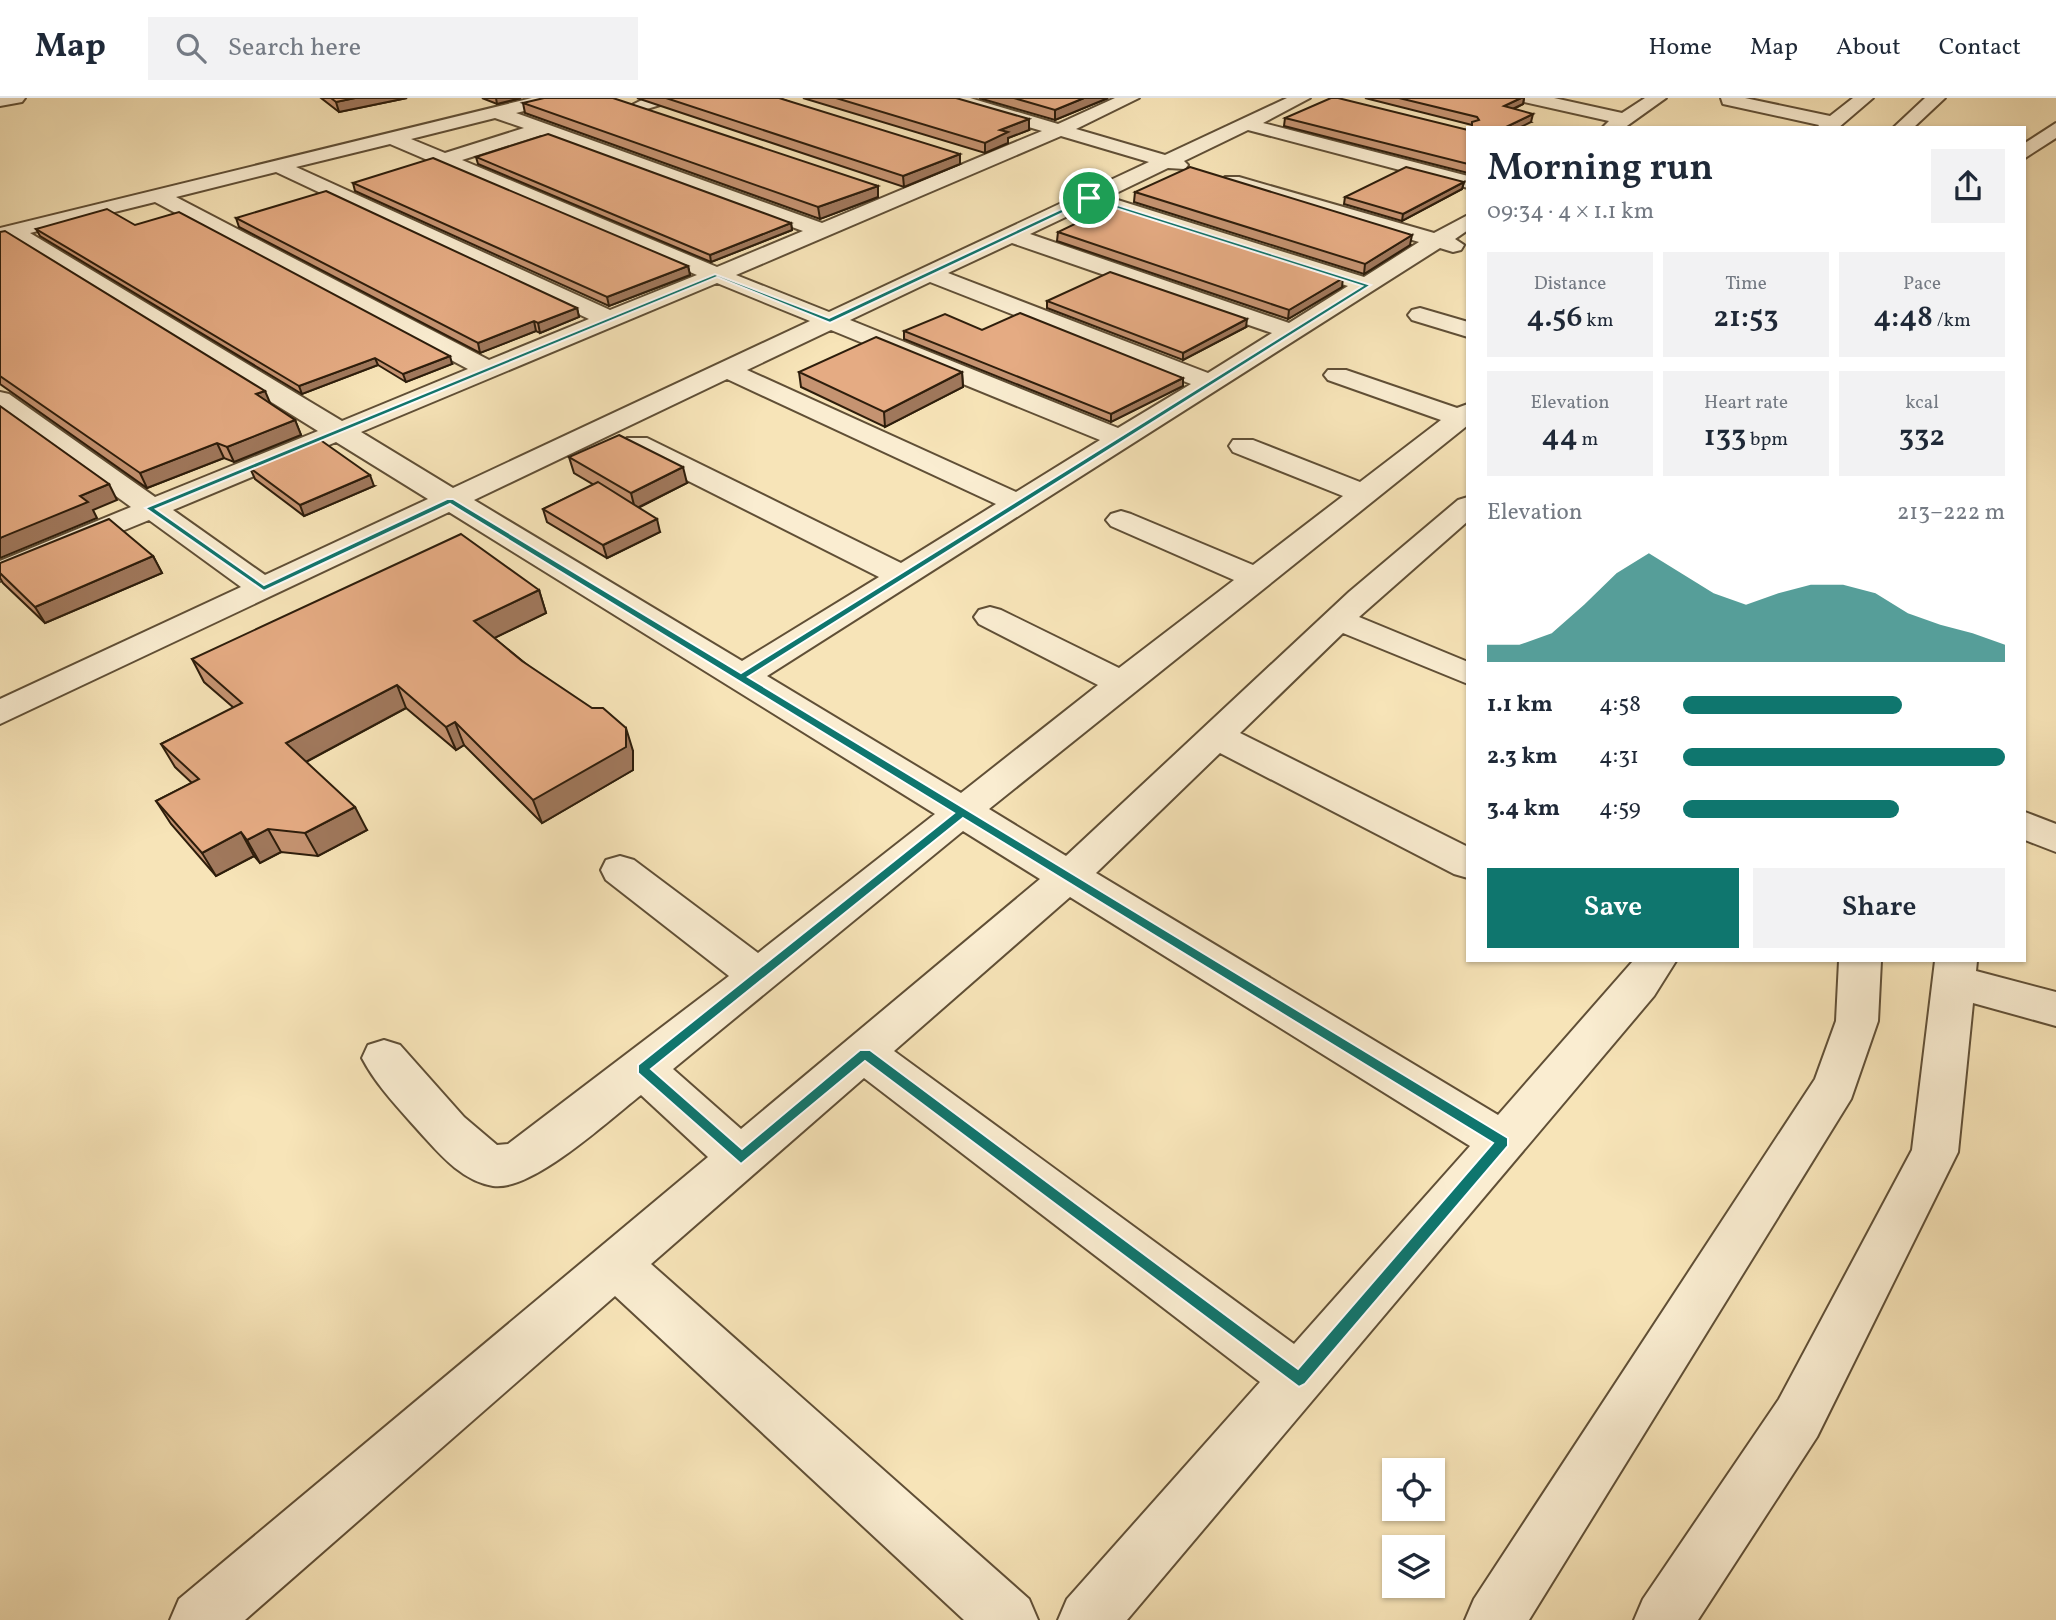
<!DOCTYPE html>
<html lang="en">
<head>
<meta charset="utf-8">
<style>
  :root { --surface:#fff; --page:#f2f2f3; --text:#1f2937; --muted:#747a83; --line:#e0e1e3; --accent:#0f766e }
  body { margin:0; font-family:Vollkorn,serif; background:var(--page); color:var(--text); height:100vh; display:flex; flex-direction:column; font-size:26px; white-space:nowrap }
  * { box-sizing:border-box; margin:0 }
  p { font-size:23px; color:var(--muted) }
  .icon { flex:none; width:38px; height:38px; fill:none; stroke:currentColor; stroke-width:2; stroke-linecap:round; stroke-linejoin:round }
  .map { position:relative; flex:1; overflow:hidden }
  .sheet { position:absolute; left:1466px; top:28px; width:560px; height:836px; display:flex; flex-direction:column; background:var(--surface); border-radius:0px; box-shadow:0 2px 5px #0004 }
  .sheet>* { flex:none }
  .tools { position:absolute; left:1382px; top:1360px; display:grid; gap:14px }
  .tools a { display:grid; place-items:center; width:63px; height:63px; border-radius:0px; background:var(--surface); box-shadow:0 2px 5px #0004; font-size:35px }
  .pin { position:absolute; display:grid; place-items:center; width:60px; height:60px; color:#fff; margin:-30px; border:4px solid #fff; border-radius:50%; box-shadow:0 2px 7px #0007 }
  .round { display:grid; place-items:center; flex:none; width:74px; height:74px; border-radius:0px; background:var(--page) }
  .head { display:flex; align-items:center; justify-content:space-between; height:119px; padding:0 21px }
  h1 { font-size:38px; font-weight:600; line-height:52px }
  .stats { display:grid; grid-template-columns:repeat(3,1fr); gap:10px; height:119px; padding:7px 21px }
  .stats div { display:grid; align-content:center; border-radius:0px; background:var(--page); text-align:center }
  .stats b { font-size:30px; font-weight:600 }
  .stats small { font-size:19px; font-weight:400 }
  .stats p { font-size:19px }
  .chart { height:196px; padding:14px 21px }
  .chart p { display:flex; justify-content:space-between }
  .chart svg { width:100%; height:126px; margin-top:7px; fill:var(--accent); opacity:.7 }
  .primary-button { display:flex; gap:14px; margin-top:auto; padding:14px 21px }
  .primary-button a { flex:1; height:80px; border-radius:0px; background:var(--accent); color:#fff; font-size:28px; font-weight:600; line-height:80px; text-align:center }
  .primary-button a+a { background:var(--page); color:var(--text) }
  ul { padding:0 21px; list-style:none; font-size:23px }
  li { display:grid; grid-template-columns:112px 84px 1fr; align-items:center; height:52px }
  li i { height:18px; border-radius:9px; background:var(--accent) }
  header { display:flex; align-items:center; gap:42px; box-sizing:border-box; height:98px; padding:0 35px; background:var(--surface); border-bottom:2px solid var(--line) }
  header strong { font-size:33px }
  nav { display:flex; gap:38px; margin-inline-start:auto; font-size:24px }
  .search { width:490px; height:63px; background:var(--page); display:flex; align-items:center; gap:18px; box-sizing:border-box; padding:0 24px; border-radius:0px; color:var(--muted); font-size:26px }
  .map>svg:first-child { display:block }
</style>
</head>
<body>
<header>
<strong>Map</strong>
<div class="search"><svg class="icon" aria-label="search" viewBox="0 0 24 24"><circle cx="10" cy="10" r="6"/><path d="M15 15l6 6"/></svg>Search here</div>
<nav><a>Home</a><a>Map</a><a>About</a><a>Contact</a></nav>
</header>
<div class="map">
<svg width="2056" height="1522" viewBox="0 0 2056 1522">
  <rect width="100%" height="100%" fill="#f7e4b8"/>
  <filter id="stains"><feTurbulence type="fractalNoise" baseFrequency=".00286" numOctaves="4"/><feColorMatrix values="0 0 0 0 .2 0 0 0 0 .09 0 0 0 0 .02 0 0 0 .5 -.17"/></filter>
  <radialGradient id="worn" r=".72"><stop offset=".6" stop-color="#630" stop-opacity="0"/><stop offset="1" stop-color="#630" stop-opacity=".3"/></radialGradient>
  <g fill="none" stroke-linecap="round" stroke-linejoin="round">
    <defs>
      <g id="street">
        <polygon points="0,0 25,0 22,4 0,8"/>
        <path d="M532,0H563L560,4L516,15L822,125L1042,33L945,4L942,0H970L1058,26L1115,0H1139L1076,31L1165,57L1287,0H1310L1263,25L1468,78V90L1248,32L1184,63L1188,67L1185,71L1168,70L1108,99L1364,179L1419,144L1225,87L1222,83L1225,79H1239L1434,135L1468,117V132L1455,141L1464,147L1461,152L1453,154L1440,150L767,578L961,695L1098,587L979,526L974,519L979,512L990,509L1001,512L1119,570L1234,482L1111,428L1106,422L1111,416L1121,413L1131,416L1253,467L1343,398L1233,354L1229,348L1233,342H1253L1360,384L1441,322L1328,282L1324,277L1328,272H1346L1457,310L1468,306V327L989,711L1066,758L1349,494L1458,402L1468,399V423L1359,519L1468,564V586L1343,535L1240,635L1468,749V780L1454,776L1220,655L1096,775L1498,1017L1633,863H1676L1654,898L1127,1522H1058L1067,1501L1260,1284L864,980L651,1166L1029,1501L1038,1522H964L615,1198L245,1522H170L179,1501L708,1059L641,997C610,1021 532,1094 493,1088C464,1083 443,1060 425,1040C403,1015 377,989 362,960L368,947L384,942L400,947L464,1019L497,1047L508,1046L729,878L606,782L601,772L606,762L620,758L634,762L758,855L935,716L449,414L0,626V601L241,489L149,422L0,483V463L131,409L0,314V294L9,296L155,399L318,333L8,140L0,142V130ZM495,20L524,30L445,55L411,41ZM541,37L803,133L717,169L462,62ZM1061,38L1149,64L829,214L736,177ZM390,46L697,177L610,212L296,69ZM276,74L589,221L489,262L176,99ZM155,104L468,271L342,323L30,135ZM1091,107L1348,188L1289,225L1030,136ZM1012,145L1272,235L1208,275L948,175ZM930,184L1191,286L1118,330L850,222ZM717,185L810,223L453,390L361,334ZM831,232L1100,342L1016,394L747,272ZM727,281L996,406L901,465L647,340H627L623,346L627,352L879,479L742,563L474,402ZM336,344L428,401L265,477L173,412ZM963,733L1040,781L741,1031L673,971ZM1070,799L1470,1048L1294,1246L894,953Z"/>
        <polygon points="646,0 673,0 670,4 637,14 628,9"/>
        <polygon points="1521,0 1554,0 1622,15 1645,0 1666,0 1624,30 1602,30 1609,23 1524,4"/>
        <polygon points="1721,0 1745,0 1830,18 1853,0 1873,0 1838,30 1817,30 1819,27 1723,6"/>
        <polygon points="1925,0 1945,0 1913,30 1893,30"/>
        <polygon points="2056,25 2056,40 2025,60 2025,45"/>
        <polygon points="1420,210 1468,224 1468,239 1412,222 1408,217 1412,212"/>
        <polygon points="2025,714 2056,726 2056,754 2025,742"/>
        <polygon points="1839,863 1881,863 1878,923 1851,1001 1529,1522 1465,1522 1474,1501 1815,981 1836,923"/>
        <polygon points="1935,863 1977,863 1976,873 2056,894 2056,928 1973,905 1958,1054 1817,1339 1698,1522 1634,1522 1643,1501 1779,1301 1912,1052"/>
      </g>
    </defs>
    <use href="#street" stroke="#604f36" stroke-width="4"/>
    <use href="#street" fill="#faedd1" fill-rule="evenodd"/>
  </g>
  <g fill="#c59371" stroke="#2d1d0b" stroke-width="2">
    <polygon points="321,0 407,0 339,14"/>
    <polygon points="482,0 521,0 497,6"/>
    <polygon points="637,0 779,0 960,66 904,89"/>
    <polygon points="803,0 956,0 1029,32 1008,40 1008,45 985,55"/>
    <polygon points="979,0 1108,0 1055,22"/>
    <polygon points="1365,0 1524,0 1523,6 1514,11 1531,24 1472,27"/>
    <polygon points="523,5 878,88 878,99 820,121 525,15"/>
    <polygon points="1285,20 1468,32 1468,75 1284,28"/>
    <polygon points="476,59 791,125 792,132 711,164 478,66"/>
    <polygon points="1464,84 1462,91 1402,123 1344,106 1345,99"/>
    <polygon points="353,85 688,168 690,177 609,208 355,93"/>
    <polygon points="1135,94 1410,147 1364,176 1134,104"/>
    <polygon points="236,120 577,210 579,219 540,235 536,233 480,255 239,129"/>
    <polygon points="135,127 452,266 406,284 378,267 302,296 40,138 36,131"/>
    <polygon points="0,134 295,322 301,337 234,364 224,360 147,390 0,286"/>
    <polygon points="1058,134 1342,189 1288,221 1057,143"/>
    <polygon points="1047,203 1246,229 1183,262 1047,210"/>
    <polygon points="904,233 1183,280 1183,288 1111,324 904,241"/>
    <polygon points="799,274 962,274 963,289 885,329 801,289"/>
    <polygon points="569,359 687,385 638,410 660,434 607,460 547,424 543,411 594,387 574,375"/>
    <polygon points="250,370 374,388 304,418 255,381"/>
    <polygon points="153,458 162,475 45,525 3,485 0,480 0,465"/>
    <polygon points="539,492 546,515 494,540 633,653 633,672 542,725 464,647 456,652 406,610 306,664 367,732 318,758 281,754 260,765 254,758 216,778 171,726 156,703 192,685 175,669 161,646 234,610 204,584 192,561"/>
  </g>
  <g fill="#a0785c" stroke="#2d1d0b" stroke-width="2">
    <polygon points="355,0 407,0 339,14 336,4"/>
    <polygon points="496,0 521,0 497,6"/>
    <polygon points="1084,0 1108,0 1055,22 1055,12"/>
    <polygon points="1521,0 1524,0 1523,6 1502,16 1504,8"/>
    <polygon points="1533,16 1531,24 1519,30 1504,30"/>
    <polygon points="1029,21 1029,32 1008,40 1008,45 985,55 985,45 1000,32"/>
    <polygon points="960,56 960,66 904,89 903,78"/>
    <polygon points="1464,84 1462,91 1402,123 1403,116"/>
    <polygon points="878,88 878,99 820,121 818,109"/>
    <polygon points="791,125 792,132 711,164 710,157"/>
    <polygon points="1412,137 1410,147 1364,176 1365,166"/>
    <polygon points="688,168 690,177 609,208 607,199"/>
    <polygon points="1343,180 1342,189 1288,221 1289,212"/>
    <polygon points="577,210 579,219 540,235 538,225"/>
    <polygon points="1247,221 1246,229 1183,262 1183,255"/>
    <polygon points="534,223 536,233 480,255 478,245"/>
    <polygon points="450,258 452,266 406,284 403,276"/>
    <polygon points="375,260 378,267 302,296 299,288"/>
    <polygon points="962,274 963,289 885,329 884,314"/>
    <polygon points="1183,280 1183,288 1111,324 1111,316"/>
    <polygon points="265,293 271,307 256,296"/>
    <polygon points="295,322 301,337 234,364 227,349"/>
    <polygon points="217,345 224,360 147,390 140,375"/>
    <polygon points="683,369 687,385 635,411 631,395"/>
    <polygon points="370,377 374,388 304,418 300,407"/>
    <polygon points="109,386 117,402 93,412 97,420 0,460 0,440 80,398"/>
    <polygon points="657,421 660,434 607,460 603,447"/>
    <polygon points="153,458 162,475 45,525 35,509"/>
    <polygon points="539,492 546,515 482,546 474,523"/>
    <polygon points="397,587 406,610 298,668 286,645"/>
    <polygon points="455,624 464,647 456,652 446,629"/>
    <polygon points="626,630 633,653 633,672 542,725 533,702"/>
    <polygon points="355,709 367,732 318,758 305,735"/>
    <polygon points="268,731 281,754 260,765 247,742"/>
    <polygon points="241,734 254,758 216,778 202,755"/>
  </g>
  <g fill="#e5ab83" stroke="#2d1d0b" stroke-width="2">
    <polygon points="331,0 355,0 336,4"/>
    <polygon points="544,0 613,0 878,88 818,109 523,5"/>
    <polygon points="666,0 779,0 960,56 903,78"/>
    <polygon points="836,0 956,0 1029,21 1000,32 1008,34 985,45"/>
    <polygon points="1014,0 1084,0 1055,12"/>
    <polygon points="1331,0 1338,0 1468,32 1468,66 1285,20"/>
    <polygon points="1399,0 1521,0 1504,8 1533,16 1504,30 1472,30 1472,24 1479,22 1477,19"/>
    <polygon points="548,36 791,125 710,157 476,59"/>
    <polygon points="433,60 688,168 607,199 353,85"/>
    <polygon points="1190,69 1412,137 1365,166 1135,94"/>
    <polygon points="1406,69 1464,84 1403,116 1345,99"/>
    <polygon points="326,93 577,210 538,225 534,223 478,245 236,120"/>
    <polygon points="1112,108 1343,180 1289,212 1058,134"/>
    <polygon points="107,111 135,127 179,114 450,258 403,276 375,260 299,288 36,131"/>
    <polygon points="5,133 265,293 256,296 295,322 227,349 217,345 140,375 0,278 0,134"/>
    <polygon points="1110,174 1247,221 1183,255 1047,203"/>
    <polygon points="1020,215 1183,280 1111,316 904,233 945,216 982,232"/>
    <polygon points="876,239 962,274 884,314 799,274"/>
    <polygon points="0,308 109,386 80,398 88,404 0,440"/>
    <polygon points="619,337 683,369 631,395 569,359"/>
    <polygon points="319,341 370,377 300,407 250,370"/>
    <polygon points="598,384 657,421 603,447 543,411"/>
    <polygon points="109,421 153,458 35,509 0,475 0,465"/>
    <polygon points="461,436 539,492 474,523 522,563 592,610 603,610 626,630 626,649 533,702 455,624 446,629 397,587 286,645 355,709 305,735 268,731 247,742 241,734 202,755 156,703 199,681 161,646 242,605 192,561"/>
  </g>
  <path fill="#0f766e" stroke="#fff" stroke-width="2" fill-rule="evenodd" d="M1089,98L1371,187L748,579L1508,1040V1048L1305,1286L1299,1289L865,963L741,1066L638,975V967L954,715L450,406L264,493L145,410L715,176L829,220ZM1090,102L1362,188L741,575L453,401H447L264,487L156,411L717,179L830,225ZM963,720L1493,1045L1298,1271L870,952H860L742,1051L651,971Z"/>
  <rect width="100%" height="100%" filter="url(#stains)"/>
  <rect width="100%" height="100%" fill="url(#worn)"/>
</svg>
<div class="tools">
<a><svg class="icon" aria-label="locate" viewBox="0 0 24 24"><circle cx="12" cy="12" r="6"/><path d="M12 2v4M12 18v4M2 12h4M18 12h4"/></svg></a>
<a><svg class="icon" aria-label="layers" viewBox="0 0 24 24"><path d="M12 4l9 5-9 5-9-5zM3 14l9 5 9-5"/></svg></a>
</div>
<div class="pin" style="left:1089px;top:100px;background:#1e9e55"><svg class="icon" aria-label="arrive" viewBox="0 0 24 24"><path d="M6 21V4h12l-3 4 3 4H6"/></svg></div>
<section class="sheet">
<div class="head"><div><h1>Morning run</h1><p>09:34 · 4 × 1.1 km</p></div><a class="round"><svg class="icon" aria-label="share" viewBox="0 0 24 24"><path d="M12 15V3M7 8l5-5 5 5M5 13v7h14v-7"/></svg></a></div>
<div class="stats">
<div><p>Distance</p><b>4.56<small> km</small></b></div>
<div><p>Time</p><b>21:53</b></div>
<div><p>Pace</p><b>4:48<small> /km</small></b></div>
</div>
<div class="stats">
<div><p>Elevation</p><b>44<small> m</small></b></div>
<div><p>Heart rate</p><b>133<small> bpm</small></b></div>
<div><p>kcal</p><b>332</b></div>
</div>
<div class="chart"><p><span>Elevation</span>213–222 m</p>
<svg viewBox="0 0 160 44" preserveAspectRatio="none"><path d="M0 44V38L10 38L20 34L30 24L40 13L50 6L60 13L70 20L80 24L90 20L100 17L110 17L120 20L130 27L140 31L150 34L160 38V44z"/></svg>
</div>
<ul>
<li><b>1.1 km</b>4:58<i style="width:68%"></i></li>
<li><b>2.3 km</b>4:31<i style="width:100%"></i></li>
<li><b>3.4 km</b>4:59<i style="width:67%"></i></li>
</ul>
<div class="primary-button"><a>Save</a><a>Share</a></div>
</section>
</div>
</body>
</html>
